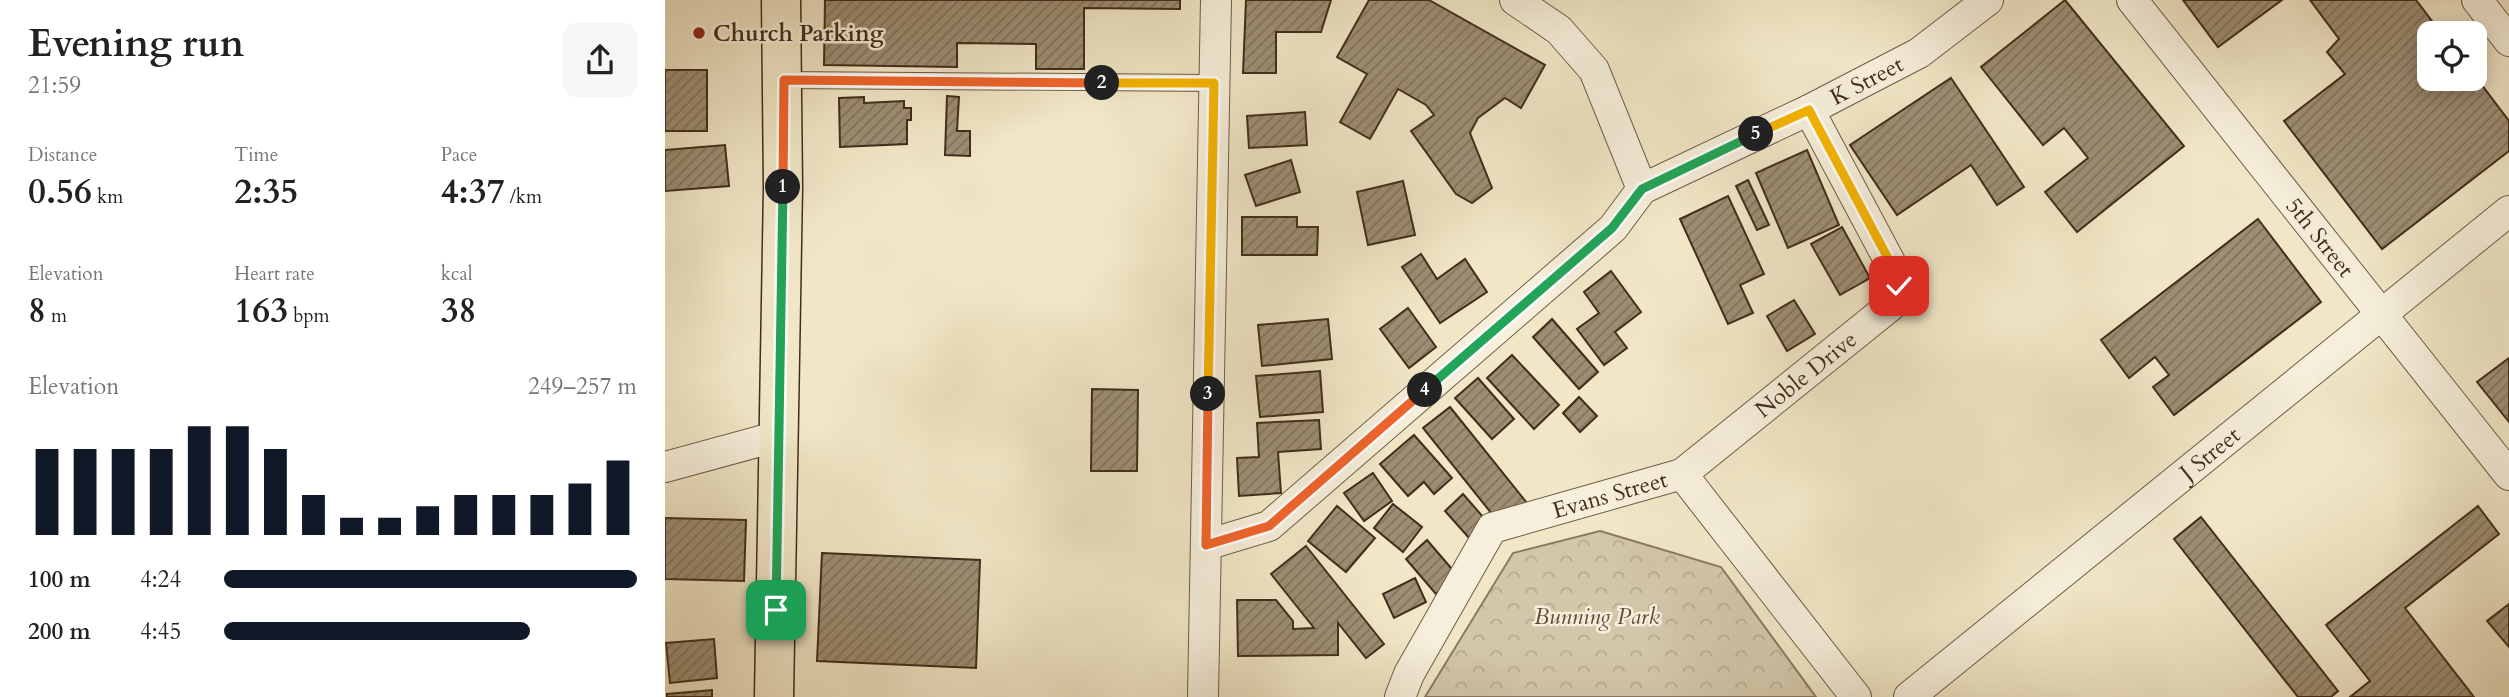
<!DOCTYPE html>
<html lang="en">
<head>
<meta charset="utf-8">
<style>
  :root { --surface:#fff; --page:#f6f6f6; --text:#222; --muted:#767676; --accent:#111827 }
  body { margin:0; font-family:Cardo,serif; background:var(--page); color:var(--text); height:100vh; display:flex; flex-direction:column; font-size:26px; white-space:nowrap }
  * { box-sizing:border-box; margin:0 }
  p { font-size:23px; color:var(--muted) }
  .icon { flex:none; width:38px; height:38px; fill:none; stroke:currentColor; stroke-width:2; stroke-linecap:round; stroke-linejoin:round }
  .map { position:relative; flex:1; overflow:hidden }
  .details { display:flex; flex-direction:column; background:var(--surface); width:665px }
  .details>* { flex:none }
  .buttons { position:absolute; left:1752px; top:21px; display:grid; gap:14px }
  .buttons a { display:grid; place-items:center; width:70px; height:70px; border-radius:14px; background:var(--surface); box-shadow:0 4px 18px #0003; font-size:35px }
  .pin { position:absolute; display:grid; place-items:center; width:60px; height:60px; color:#fff; margin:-30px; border-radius:14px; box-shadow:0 4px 10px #0006 }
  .km { position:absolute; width:35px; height:35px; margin:-18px; border-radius:50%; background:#222; color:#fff; font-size:19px; line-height:35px; text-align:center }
  .round { display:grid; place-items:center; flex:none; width:74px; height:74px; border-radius:14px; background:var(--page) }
  .headline { display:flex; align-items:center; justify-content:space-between; height:119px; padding:0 28px }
  h1 { font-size:38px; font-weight:700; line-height:52px }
  .stats { display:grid; grid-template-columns:repeat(3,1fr); gap:10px; height:119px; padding:7px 28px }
  .stats div { display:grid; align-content:center }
  .stats b { font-size:35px; font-weight:700 }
  .stats small { font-size:19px; font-weight:400 }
  .stats p { font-size:19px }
  .chart { height:196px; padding:14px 28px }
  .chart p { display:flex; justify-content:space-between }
  .chart svg { width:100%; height:126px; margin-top:7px; stroke:var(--accent); stroke-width:6 }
  ul { padding:0 28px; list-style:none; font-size:23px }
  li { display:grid; grid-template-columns:112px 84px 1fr; align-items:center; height:52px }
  li i { height:18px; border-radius:9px; background:var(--accent) }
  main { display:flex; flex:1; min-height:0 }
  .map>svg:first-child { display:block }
</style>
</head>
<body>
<main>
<section class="details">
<div class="headline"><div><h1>Evening run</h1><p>21:59</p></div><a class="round"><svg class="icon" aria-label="share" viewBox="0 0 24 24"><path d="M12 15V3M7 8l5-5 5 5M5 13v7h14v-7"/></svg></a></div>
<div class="stats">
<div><p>Distance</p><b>0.56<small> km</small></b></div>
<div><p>Time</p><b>2:35</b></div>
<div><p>Pace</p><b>4:37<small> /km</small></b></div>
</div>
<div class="stats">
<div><p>Elevation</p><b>8<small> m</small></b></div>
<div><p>Heart rate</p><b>163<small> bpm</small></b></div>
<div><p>kcal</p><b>38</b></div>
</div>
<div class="chart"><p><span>Elevation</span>249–257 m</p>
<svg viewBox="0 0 160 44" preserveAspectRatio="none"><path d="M5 44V14M15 44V14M25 44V14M35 44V14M45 44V6M55 44V6M65 44V14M75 44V30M85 44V38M95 44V38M105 44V34M115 44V30M125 44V30M135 44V30M145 44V26M155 44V18"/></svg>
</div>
<ul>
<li><b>100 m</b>4:24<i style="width:100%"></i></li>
<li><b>200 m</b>4:45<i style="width:74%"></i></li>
</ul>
</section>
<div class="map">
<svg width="1844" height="697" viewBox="0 0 1844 697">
  <defs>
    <pattern id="forest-crowns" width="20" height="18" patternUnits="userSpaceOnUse" patternTransform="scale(1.75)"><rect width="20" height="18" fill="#d3c7aa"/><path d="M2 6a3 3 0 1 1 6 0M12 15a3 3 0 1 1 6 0" fill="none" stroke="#b6ab92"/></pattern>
    <pattern id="building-hatch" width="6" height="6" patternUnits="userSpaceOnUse" patternTransform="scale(1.75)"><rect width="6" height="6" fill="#9d8e74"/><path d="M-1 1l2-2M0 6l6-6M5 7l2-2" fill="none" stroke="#82745e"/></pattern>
  </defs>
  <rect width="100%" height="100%" fill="#f1e7c7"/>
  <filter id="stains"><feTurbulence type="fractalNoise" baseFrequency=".00286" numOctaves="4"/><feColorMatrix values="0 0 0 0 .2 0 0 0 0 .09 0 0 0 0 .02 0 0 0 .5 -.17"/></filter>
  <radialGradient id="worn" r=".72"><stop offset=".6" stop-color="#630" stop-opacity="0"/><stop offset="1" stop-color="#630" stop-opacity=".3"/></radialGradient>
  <polygon fill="url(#forest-crowns)" stroke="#8a7a62" stroke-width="2" points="935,531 1056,567 1151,697 760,697 848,553"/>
  <g fill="url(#building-hatch)" stroke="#422d1b" stroke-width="2">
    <polygon points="160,0 515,0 515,9 419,8 419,69 371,69 371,44 292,43 292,67 159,65"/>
    <polygon points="581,0 666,0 656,32 611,32 611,73 578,73"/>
    <polygon points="704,0 764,0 880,65 856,108 840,98 813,118 805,133 827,188 807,203 791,194 746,131 769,115 761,105 733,89 705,139 675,122 702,74 672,57"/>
    <polygon points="1400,0 1519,146 1412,232 1380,192 1423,158 1399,128 1378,145 1316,67"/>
    <polygon points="1518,0 1617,0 1553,47"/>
    <polygon points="1645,0 1751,0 1776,33 1764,33 1764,79 1810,76 1844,121 1844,151 1717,249 1619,121 1680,74 1662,52 1674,39"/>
    <rect x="0" y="70" width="42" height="61"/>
    <polygon points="1286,78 1359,187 1332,205 1306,165 1232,215 1185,145"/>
    <polygon points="282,96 294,97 292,131 305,131 305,156 280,155"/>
    <polygon points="199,97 199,103 239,101 239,108 246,108 246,120 242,120 242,144 175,147 174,98"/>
    <polygon points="640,112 642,145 584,148 582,116"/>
    <polygon points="60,145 64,186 0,191 0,150"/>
    <polygon points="1142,150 1174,225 1123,248 1091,173"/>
    <polygon points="626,160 635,192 591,206 580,175"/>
    <polygon points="1083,180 1104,225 1092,230 1071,186"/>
    <polygon points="738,181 750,235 703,245 692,192"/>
    <polygon points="1063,196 1099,274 1075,285 1088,313 1063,324 1015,219"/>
    <polygon points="577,217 632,217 632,227 653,227 652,255 577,255"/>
    <polygon points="1593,219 1656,302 1509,415 1488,387 1504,375 1490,357 1464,378 1436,340"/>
    <polygon points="1177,227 1205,278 1175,295 1146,244"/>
    <polygon points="756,254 772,279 800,259 822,292 775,323 737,267"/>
    <polygon points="946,271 976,312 950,332 962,348 939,365 912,329 934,313 919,292"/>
    <polygon points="1129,300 1150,334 1122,351 1102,316"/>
    <polygon points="743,308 771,347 744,368 715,329"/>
    <polygon points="663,319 667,359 597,366 593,325"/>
    <polygon points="887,319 933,372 914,389 868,337"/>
    <polygon points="847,355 894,405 869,429 822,378"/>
    <polygon points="1844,358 1844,422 1812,382"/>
    <polygon points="655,371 658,412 595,417 591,376"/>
    <polygon points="813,378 849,419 827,439 790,398"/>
    <polygon points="427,389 473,390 472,471 426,471"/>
    <polygon points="914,397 932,416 915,432 898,413"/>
    <polygon points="785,407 866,508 839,529 758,428"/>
    <polygon points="654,420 656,449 613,452 616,493 574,496 572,458 594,457 592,423"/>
    <polygon points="749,435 787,478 769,494 759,482 743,496 715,464"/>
    <polygon points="708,473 727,501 699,521 679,493"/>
    <polygon points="798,494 832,533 814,549 780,511"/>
    <polygon points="728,504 757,527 738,552 709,528"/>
    <polygon points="672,506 710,538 681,572 643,541"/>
    <polygon points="1813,506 1834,534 1740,608 1809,697 1685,697 1705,681 1661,625"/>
    <polygon points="1536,517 1673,691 1666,697 1633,697 1509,539"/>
    <polygon points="0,518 81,520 79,581 0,579"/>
    <polygon points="762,540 792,575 771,594 741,559"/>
    <polygon points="641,546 719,644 701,658 673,623 673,655 573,656 572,600 611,600 628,621 628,629 649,628 606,574"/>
    <polygon points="157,553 315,560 311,668 152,661"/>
    <polygon points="750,578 761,602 729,618 718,594"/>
    <polygon points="1844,604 1844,647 1822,621"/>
    <polygon points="49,639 52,678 5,683 1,643"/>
    <polygon points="47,690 47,697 2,697 2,694"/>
  </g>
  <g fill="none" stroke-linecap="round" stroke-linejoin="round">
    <defs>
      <polyline id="service" points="119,80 549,83"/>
      <g id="minor">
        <polyline points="850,0 894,30 929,70 977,189"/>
        <path id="s1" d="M1467,0L1844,475"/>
        <polyline points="1812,0 1844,41"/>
        <polyline points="0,467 114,436"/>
        <path id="s2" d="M1017,474L1229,303L1234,286L1225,262L1144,110"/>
        <path id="s3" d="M541,545L604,526L948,228L977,189L1144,110L1254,53L1323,0"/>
        <polyline points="538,697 551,0"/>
        <path id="s4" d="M735,697L744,674L827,528L1017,474L1191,697"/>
        <path id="s5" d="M1244,697L1844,211"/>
      </g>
      <polyline id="primary" points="109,697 118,187 116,0"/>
    </defs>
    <use href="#service" stroke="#6e5c46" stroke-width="18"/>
    <use href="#minor" stroke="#6e5c46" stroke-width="32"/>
    <use href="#primary" stroke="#422d1b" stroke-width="41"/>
    <use href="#service" stroke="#f6efdb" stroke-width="16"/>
    <use href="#minor" stroke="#f6efdb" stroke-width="30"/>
    <use href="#primary" stroke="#f1e7c7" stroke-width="38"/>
  </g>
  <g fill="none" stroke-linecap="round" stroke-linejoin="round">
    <defs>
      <polyline id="split-1" points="111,610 118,187"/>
      <polyline id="split-2" points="118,187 119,80 437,83"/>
      <polyline id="split-3" points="437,83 549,83 543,394"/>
      <polyline id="split-4" points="543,394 541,545 604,526 760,390"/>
      <polyline id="split-5" points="760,390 947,228 977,189 1091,134"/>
      <polyline id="split-6" points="1091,134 1144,110 1225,262 1234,286"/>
    </defs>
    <use href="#split-1" stroke="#fff" stroke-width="14"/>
    <use href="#split-2" stroke="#fff" stroke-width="14"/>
    <use href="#split-3" stroke="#fff" stroke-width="14"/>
    <use href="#split-4" stroke="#fff" stroke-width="14"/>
    <use href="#split-5" stroke="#fff" stroke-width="14"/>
    <use href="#split-6" stroke="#fff" stroke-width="14"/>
    <use href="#split-1" stroke="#22a559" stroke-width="9"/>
    <use href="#split-2" stroke="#f0652b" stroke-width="9"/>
    <use href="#split-3" stroke="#f5b400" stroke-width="9"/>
    <use href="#split-4" stroke="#f0652b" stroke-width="9"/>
    <use href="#split-5" stroke="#22a559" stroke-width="9"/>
    <use href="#split-6" stroke="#f5b400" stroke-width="9"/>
  </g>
  <circle fill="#8f2418" stroke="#f6efdb" stroke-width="2.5" cx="34" cy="33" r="7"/>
  <g text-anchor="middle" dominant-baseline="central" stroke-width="5" stroke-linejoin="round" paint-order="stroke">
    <g font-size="23" font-weight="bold" fill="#422d1b" stroke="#f6efdb" text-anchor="start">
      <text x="48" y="33">Church Parking</text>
    </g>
    <g font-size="23" fill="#422d1b" stroke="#f6efdb">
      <text stroke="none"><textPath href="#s3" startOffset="819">K Street</textPath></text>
      <text stroke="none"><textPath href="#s1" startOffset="303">5th Street</textPath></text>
      <text stroke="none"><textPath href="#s2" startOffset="159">Noble Drive</textPath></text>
      <text stroke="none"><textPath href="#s5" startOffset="387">J Street</textPath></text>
      <text stroke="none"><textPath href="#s4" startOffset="315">Evans Street</textPath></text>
    </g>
    <g font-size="23" font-style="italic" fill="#5f4c38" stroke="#f6efdb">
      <text x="932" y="616">Bunning Park</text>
    </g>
  </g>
  <rect width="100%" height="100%" filter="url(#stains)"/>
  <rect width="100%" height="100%" fill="url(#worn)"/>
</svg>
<div class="buttons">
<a><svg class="icon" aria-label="locate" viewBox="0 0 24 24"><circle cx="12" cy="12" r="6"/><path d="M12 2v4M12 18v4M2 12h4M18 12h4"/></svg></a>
</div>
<div class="pin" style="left:111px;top:610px;background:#1e9e55"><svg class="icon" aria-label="arrive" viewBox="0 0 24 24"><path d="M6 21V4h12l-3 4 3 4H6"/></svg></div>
<div class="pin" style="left:1234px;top:286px;background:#d93025"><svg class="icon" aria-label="check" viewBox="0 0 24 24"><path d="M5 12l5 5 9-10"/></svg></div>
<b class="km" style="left:118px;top:187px">1</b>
<b class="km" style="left:437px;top:83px">2</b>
<b class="km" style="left:543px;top:394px">3</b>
<b class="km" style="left:760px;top:390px">4</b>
<b class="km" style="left:1091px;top:134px">5</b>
</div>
</main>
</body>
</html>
